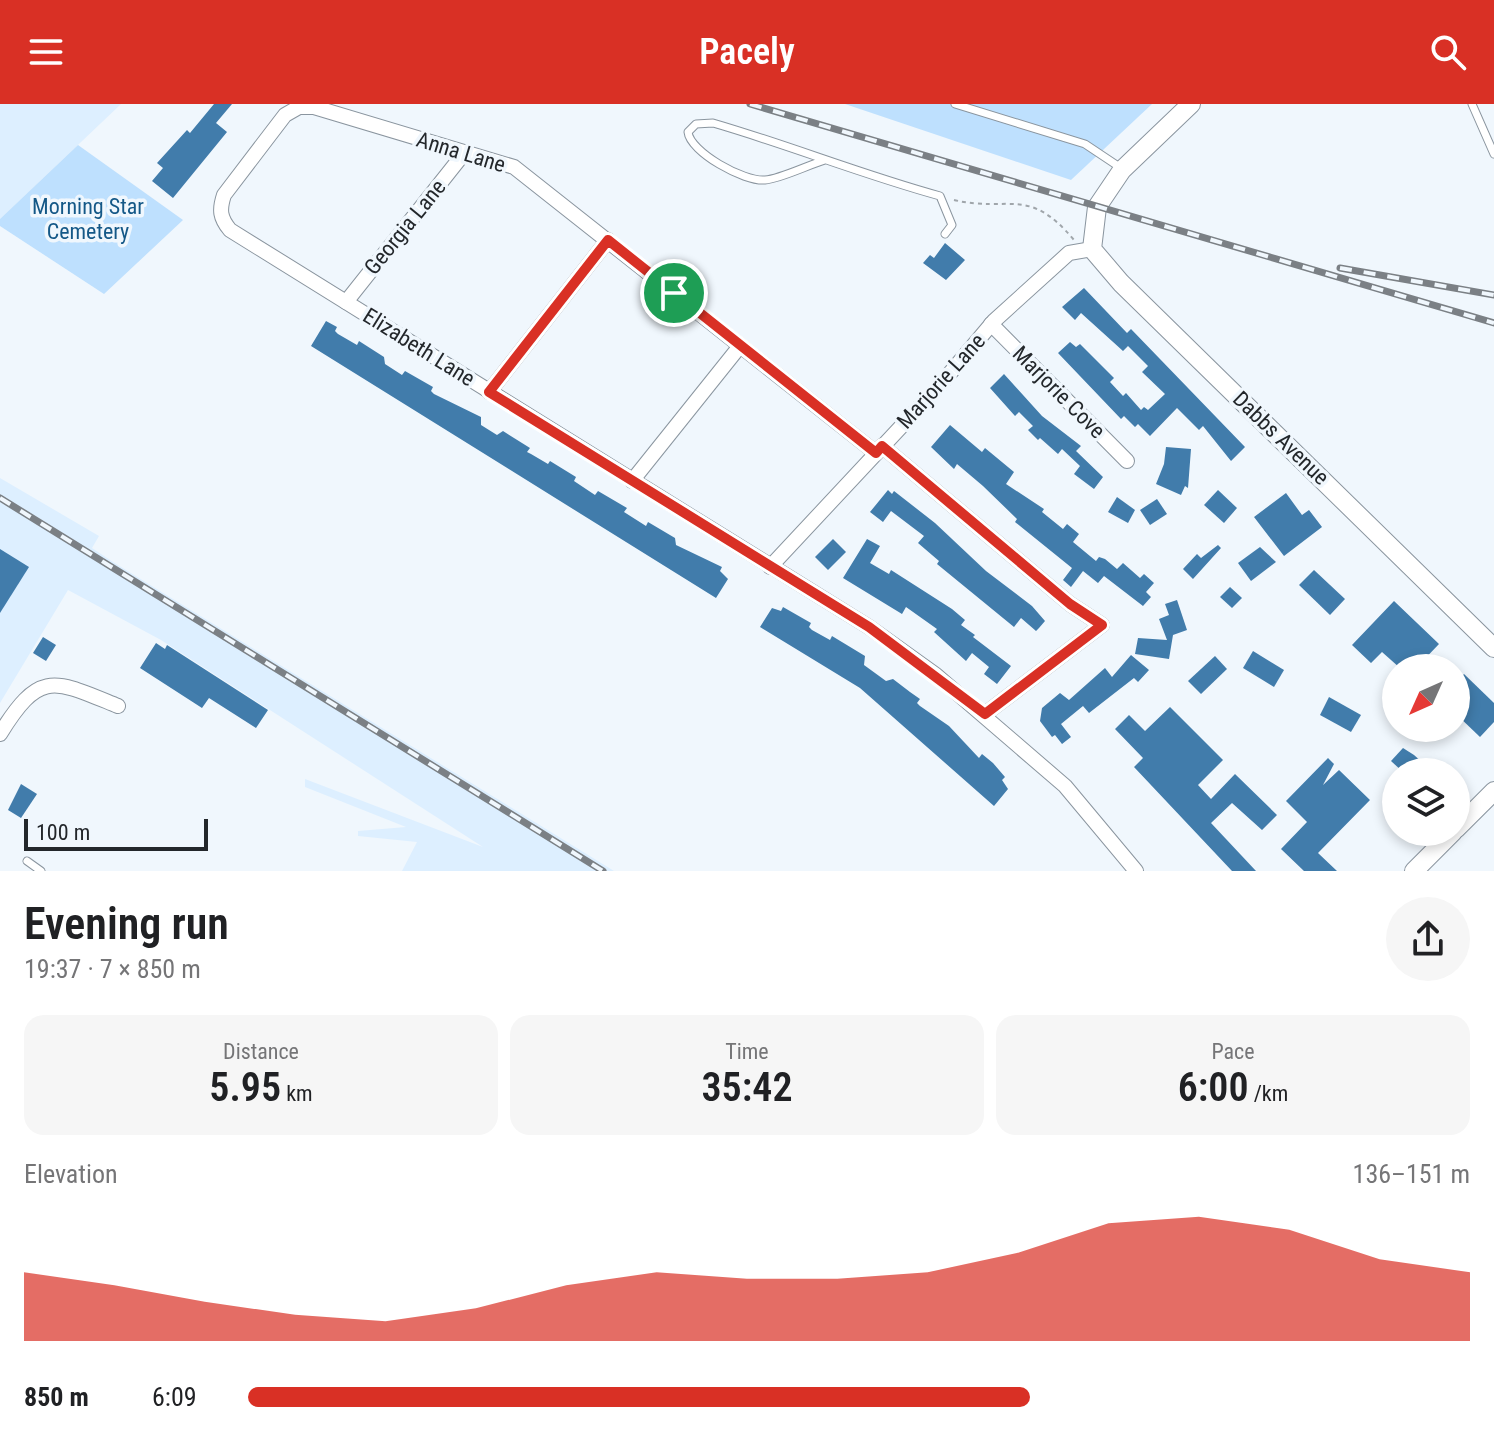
<!DOCTYPE html>
<html lang="en">
<head>
<meta charset="utf-8">
<style>
  :root { --surface:#fff; --page:#f6f6f6; --text:#202124; --muted:#757577; --accent:#d93025 }
  body { margin:0; font-family:"Roboto Condensed",sans-serif; background:var(--page); color:var(--text); height:100vh; display:flex; flex-direction:column; font-size:30px; white-space:nowrap }
  * { box-sizing:border-box; margin:0 }
  p { font-size:26px; color:var(--muted) }
  .icon { flex:none; width:44px; height:44px; fill:none; stroke:currentColor; stroke-width:2; stroke-linecap:round; stroke-linejoin:round }
  .map { position:relative; height:767px; overflow:hidden }
  .sheet { display:flex; flex-direction:column; background:var(--surface); flex:1 }
  .sheet>* { flex:none }
  .needle { width:52px; rotate:225deg }
  .buttons { position:absolute; left:1382px; top:550px; display:grid; gap:16px }
  .buttons a { display:grid; place-items:center; width:88px; height:88px; border-radius:50%; background:var(--surface); box-shadow:0 4px 12px #0003; font-size:40px }
  .scale { position:absolute; left:24px; bottom:20px; width:184px; box-sizing:border-box; padding-left:8px; border:4px solid #23272b; border-top:0; font-size:22px; line-height:28px; white-space:nowrap; color:#23272b; -webkit-text-stroke:6px #f0f7fd; paint-order:stroke }
  .pin { position:absolute; display:grid; place-items:center; width:68px; height:68px; color:#fff; margin:-34px; border:4px solid #fff; border-radius:50%; box-shadow:0 2px 8px #0007 }
  .round { display:grid; place-items:center; flex:none; width:84px; height:84px; border-radius:42px; background:var(--page) }
  .overview { display:flex; align-items:center; justify-content:space-between; height:136px; padding:0 24px }
  h1 { font-size:44px; font-weight:600; line-height:60px }
  .figures { display:grid; grid-template-columns:repeat(3,1fr); gap:12px; height:136px; padding:8px 24px }
  .figures div { display:grid; align-content:center; border-radius:20px; background:var(--page); text-align:center }
  .figures b { font-size:40px; font-weight:600 }
  .figures small { font-size:22px; font-weight:400 }
  .figures p { font-size:22px }
  .chart { height:224px; padding:16px 24px }
  .chart p { display:flex; justify-content:space-between }
  .chart svg { width:100%; height:144px; margin-top:8px; fill:var(--accent); opacity:.7 }
  ul { padding:0 24px; list-style:none; font-size:26px }
  li { display:grid; grid-template-columns:128px 96px 1fr; align-items:center; height:60px }
  li i { height:20px; border-radius:10px; background:var(--accent) }
  header { display:flex; justify-content:space-between; align-items:center; height:104px; padding:0 24px; background:var(--accent); color:#fff; font-size:36px; font-weight:600 }
  .map>svg:first-child { display:block }
</style>
</head>
<body>
<header><svg class="icon" aria-label="menu" viewBox="0 0 24 24"><path d="M4 6h16M4 12h16M4 18h16"/></svg>Pacely<svg class="icon" aria-label="search" viewBox="0 0 24 24"><circle cx="10" cy="10" r="6"/><path d="M15 15l6 6"/></svg></header>
<div class="map">
<svg width="1494" height="767" viewBox="0 0 1494 767">
  <rect width="100%" height="100%" fill="#f0f7fd"/>
  <g fill="#ddefff">
    <polygon points="0,0 121,0 0,115"/>
    <polygon points="0,374 99,432 92,444 113,458 614,767 402,767 417,738 358,732 358,727 406,723 305,683 305,675 483,743 161,536 68,486 0,599"/>
  </g>
  <g fill="#bee0fe">
    <polygon points="845,0 1152,0 1071,76"/>
    <polygon points="78,41 183,116 104,190 0,122 0,115"/>
  </g>
  <g fill="#417cab">
    <polygon points="214,0 232,0 216,19 227,28 173,94 152,77 163,64 157,59 187,26 190,29"/>
    <polygon points="945,139 965,156 946,176 923,159 930,151 934,154"/>
    <polygon points="1084,184 1127,229 1131,225 1245,343 1231,357 1203,322 1199,326 1177,304 1150,332 1138,320 1135,323 1124,312 1121,315 1058,249 1070,238 1076,243 1080,240 1114,274 1110,278 1123,292 1126,289 1141,306 1144,303 1148,306 1165,290 1142,268 1148,262 1128,242 1123,247 1081,209 1075,216 1062,203"/>
    <polygon points="326,217 337,223 335,227 338,230 357,241 359,237 384,253 385,260 402,271 405,267 433,283 431,287 434,290 481,313 481,321 497,331 503,327 530,344 527,348 531,350 548,360 550,357 576,373 574,377 595,391 598,387 627,404 624,408 646,422 648,418 675,434 676,441 722,463 720,467 728,475 716,494 311,242"/>
    <polygon points="1004,270 1042,312 1081,342 1076,347 1103,373 1094,385 1074,370 1080,362 1062,345 1058,350 1040,334 1038,336 1028,326 1033,322 1019,308 1015,312 990,284"/>
    <polygon points="950,321 982,348 985,344 1014,368 1006,380 1044,405 1042,408 1063,425 1067,420 1079,430 1073,438 1096,457 1099,453 1105,455 1117,465 1123,459 1140,474 1144,470 1154,479 1146,488 1151,493 1143,502 1104,472 1098,479 1083,467 1071,483 1063,476 1072,464 1015,418 1017,415 983,382 957,360 954,365 931,343"/>
    <polygon points="1166,343 1191,345 1188,384 1185,382 1181,391 1156,380 1164,360"/>
    <polygon points="888,386 892,390 894,387 935,419 986,467 1032,502 1045,517 1039,524 1036,527 1021,514 1014,523 937,460 939,457 918,439 924,432 891,407 883,418 870,408"/>
    <polygon points="1218,386 1237,404 1224,419 1204,401"/>
    <polygon points="1286,389 1302,411 1309,406 1322,423 1284,452 1254,413"/>
    <polygon points="1117,393 1135,406 1128,419 1108,408"/>
    <polygon points="1157,395 1167,410 1150,421 1140,406"/>
    <polygon points="833,435 846,448 828,466 815,453"/>
    <polygon points="867,435 880,442 870,459 889,470 891,466 952,505 965,516 961,521 975,531 973,533 1011,562 997,580 984,570 989,563 972,549 966,557 934,528 937,525 906,503 902,510 843,474"/>
    <polygon points="1218,441 1221,444 1193,475 1183,465 1197,450 1201,454"/>
    <polygon points="1260,443 1276,458 1251,477 1238,459"/>
    <polygon points="0,445 29,463 0,509"/>
    <polygon points="1314,466 1345,495 1330,511 1299,481"/>
    <polygon points="1230,483 1242,494 1232,504 1220,493"/>
    <polygon points="1177,496 1187,526 1173,531 1169,555 1135,550 1138,534 1167,536 1159,515 1169,511 1165,500"/>
    <polygon points="1394,497 1439,540 1416,564 1400,564 1382,548 1371,559 1352,541"/>
    <polygon points="783,503 811,519 809,523 812,526 830,536 832,532 865,552 864,561 886,577 893,575 910,588 920,595 917,599 920,602 949,622 979,654 982,650 993,659 1005,673 1002,676 1008,685 994,702 860,584 760,523 772,504 781,507"/>
    <polygon points="43,533 56,541 46,557 33,549"/>
    <polygon points="156,539 165,545 167,541 268,606 256,624 209,594 202,604 140,564"/>
    <polygon points="1253,547 1284,566 1274,583 1243,564"/>
    <polygon points="1131,551 1149,566 1138,578 1134,574 1089,609 1083,602 1061,620 1071,633 1062,640 1055,631 1052,633 1040,617 1042,604 1060,589 1069,596 1105,564 1112,573"/>
    <polygon points="1215,552 1227,565 1201,590 1188,577"/>
    <polygon points="1464,570 1494,599 1494,618 1480,633 1456,610 1456,578"/>
    <polygon points="1329,593 1361,611 1351,628 1320,611"/>
    <polygon points="1170,603 1223,656 1198,681 1211,695 1235,670 1277,711 1262,726 1232,699 1211,719 1256,767 1232,767 1134,663 1143,654 1115,625 1129,611 1145,627"/>
    <polygon points="1403,644 1414,651 1433,668 1403,668 1391,657"/>
    <polygon points="1328,654 1334,660 1323,681 1339,666 1370,696 1318,749 1337,767 1304,767 1281,745 1307,718 1286,697"/>
    <polygon points="21,680 37,690 21,714 8,706"/>
  </g>
  <g fill="none" stroke-linecap="round" stroke-linejoin="round">
    <defs>
      <g id="service">
        <polyline points="955,0 1085,40 1121,64"/>
        <polyline points="1472,0 1494,50"/>
        <path d="M825,56C808,61 780,75 765,76C744,78 690,48 688,28L696,20L713,19C789,41 863,71 940,92L952,121L945,130"/>
        <polyline points="27,757 41,767"/>
      </g>
      <g id="minor">
        <polyline points="346,198 465,48"/>
        <polyline points="991,220 1127,357"/>
        <polyline points="489,288 608,136"/>
        <polyline points="882,342 1070,500 1102,521 985,610"/>
        <path d="M876,349L514,63L314,3H299L285,11L224,91C219,106 220,114 230,126L869,523L936,571L1065,682L1136,767"/>
        <polyline points="632,377 740,242"/>
        <polyline points="770,463 940,281 994,217 1069,149 1092,145"/>
        <path d="M0,630C40,565 54,576 118,602"/>
      </g>
      <g id="tertiary">
        <polyline points="1191,0 1122,66 1097,103 1092,145 1121,179 1494,544"/>
        <polyline points="1456,725 1494,687"/>
        <polyline points="1414,767 1453,728"/>
      </g>
    </defs>
    <use href="#service" stroke="#8a959f" stroke-width="9"/>
    <use href="#minor" stroke="#8a959f" stroke-width="16"/>
    <use href="#tertiary" stroke="#8a959f" stroke-width="20"/>
    <path stroke="#a0a6ab" stroke-width="2" stroke-dasharray="4 4" stroke-linecap="butt" d="M954,96C1009,109 1028,81 1074,136"/>
    <use href="#service" stroke="#fff" stroke-width="7"/>
    <use href="#minor" stroke="#fff" stroke-width="14"/>
    <use href="#tertiary" stroke="#fff" stroke-width="18"/>
    <defs>
      <g id="rail">
        <polyline points="750,0 1494,219"/>
        <polyline points="1340,164 1494,191"/>
        <polyline points="0,394 603,767"/>
      </g>
    </defs>
    <use href="#rail" stroke="#7b8085" stroke-width="7"/>
    <use href="#rail" stroke="#f0f7fd" stroke-width="4" stroke-dasharray="12" stroke-linecap="butt"/>
  </g>
  <g fill="none" stroke-linecap="round" stroke-linejoin="round">
    <defs>
      <polygon id="route" points="608,136 876,349 882,342 1070,500 1102,521 985,610 869,523 489,288"/>
    </defs>
    <use href="#route" stroke="#fff" stroke-width="16"/>
    <use href="#route" stroke="#d93025" stroke-width="10"/>
  </g>
  <g text-anchor="middle" dominant-baseline="central" stroke-width="7" stroke-linejoin="round" paint-order="stroke">
    <g font-size="22" fill="#23272b" stroke="#f0f7fd">
      <text transform="translate(461 48) rotate(17)">Anna Lane</text>
      <text transform="translate(405 123) rotate(-51)">Georgia Lane</text>
      <text transform="translate(419 243) rotate(32)">Elizabeth Lane</text>
      <text transform="translate(941 277) rotate(-48)">Marjorie Lane</text>
      <text transform="translate(1059 288) rotate(45)">Marjorie Cove</text>
      <text transform="translate(1281 334) rotate(44)">Dabbs Avenue</text>
    </g>
    <g font-size="22" fill="#145887" stroke="#f0f7fd">
      <text x="88" y="102">Morning Star<tspan x="88" dy="25">Cemetery</tspan></text>
    </g>
  </g>
</svg>
<div class="buttons">
<a><svg class="needle" viewBox="-14 -14 28 28"><path d="M0-13l5 13h-10z" fill="#e53935"/><path d="M0 13l5-13h-10z" fill="#757577"/></svg></a>
<a><svg class="icon" aria-label="layers" viewBox="0 0 24 24"><path d="M12 4l9 5-9 5-9-5zM3 14l9 5 9-5"/></svg></a>
</div>
<div class="scale">100 m</div>
<div class="pin" style="left:674px;top:189px;background:#1e9e55"><svg class="icon" aria-label="arrive" viewBox="0 0 24 24"><path d="M6 21V4h12l-3 4 3 4H6"/></svg></div>
</div>
<section class="sheet">
<div class="overview"><div><h1>Evening run</h1><p>19:37 · 7 × 850 m</p></div><a class="round"><svg class="icon" aria-label="share" viewBox="0 0 24 24"><path d="M12 15V3M7 8l5-5 5 5M5 13v7h14v-7"/></svg></a></div>
<div class="figures">
<div><p>Distance</p><b>5.95<small> km</small></b></div>
<div><p>Time</p><b>35:42</b></div>
<div><p>Pace</p><b>6:00<small> /km</small></b></div>
</div>
<div class="chart"><p><span>Elevation</span>136–151 m</p>
<svg viewBox="0 0 160 44" preserveAspectRatio="none"><path d="M0 44V23L10 27L20 32L30 36L40 38L50 34L60 27L70 23L80 25L90 25L100 23L110 17L120 8L130 6L140 10L150 19L160 23V44z"/></svg>
</div>
<ul>
<li><b>850 m</b>6:09<i style="width:64%"></i></li>
</ul>
</section>
</body>
</html>
